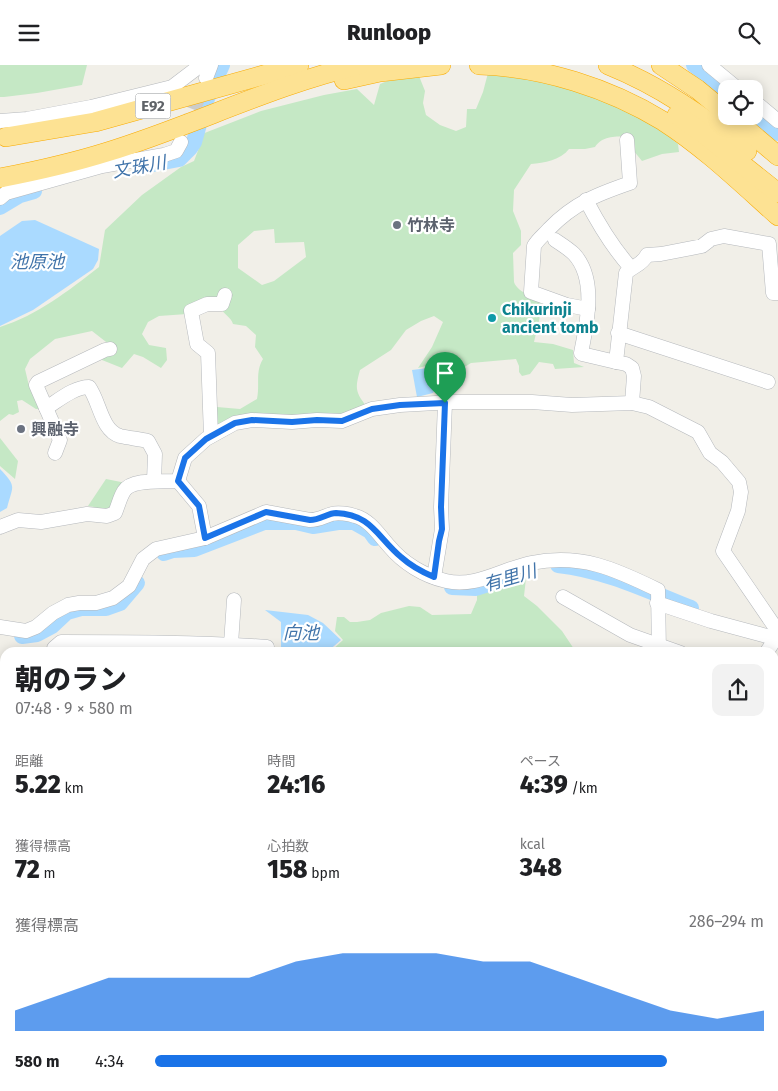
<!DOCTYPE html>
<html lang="ja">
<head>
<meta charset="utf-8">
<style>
  :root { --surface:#fff; --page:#f2f2f2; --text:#202124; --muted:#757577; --accent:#1a73e8 }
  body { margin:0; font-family:"Fira Sans","Noto Sans JP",sans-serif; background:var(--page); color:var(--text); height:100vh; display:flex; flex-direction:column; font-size:19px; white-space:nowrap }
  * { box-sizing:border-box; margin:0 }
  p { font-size:16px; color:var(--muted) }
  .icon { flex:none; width:28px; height:28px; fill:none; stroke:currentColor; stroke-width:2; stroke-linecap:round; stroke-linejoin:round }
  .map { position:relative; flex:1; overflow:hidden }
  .sheet { position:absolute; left:0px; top:582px; width:779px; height:444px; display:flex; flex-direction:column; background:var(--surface); border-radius:15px 15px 0 0; box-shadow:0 2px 12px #0003 }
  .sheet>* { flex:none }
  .buttons { position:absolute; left:718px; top:15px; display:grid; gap:10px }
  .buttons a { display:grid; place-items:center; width:45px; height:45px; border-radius:10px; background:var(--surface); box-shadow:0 2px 12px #0003; font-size:25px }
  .pin { position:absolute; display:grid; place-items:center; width:42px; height:42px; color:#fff; margin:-51px -21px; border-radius:50% 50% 50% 0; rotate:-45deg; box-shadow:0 0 5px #0007 }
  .pin .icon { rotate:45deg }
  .round { display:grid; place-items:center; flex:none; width:52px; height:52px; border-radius:10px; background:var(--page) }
  .head { display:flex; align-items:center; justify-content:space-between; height:85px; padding:0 15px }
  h1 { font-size:28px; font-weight:800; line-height:38px }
  .figures { display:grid; grid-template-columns:repeat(3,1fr); gap:8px; height:85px; padding:5px 15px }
  .figures div { display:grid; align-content:center }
  .figures b { font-size:25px; font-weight:800 }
  .figures small { font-size:14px; font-weight:400 }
  .figures p { font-size:14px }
  .chart { height:140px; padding:10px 15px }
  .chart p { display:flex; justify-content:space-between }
  .chart svg { width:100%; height:90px; margin-top:5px; fill:var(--accent); opacity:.7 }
  ul { padding:0 15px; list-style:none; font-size:16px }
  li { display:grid; grid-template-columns:80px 60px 1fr; align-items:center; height:38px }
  li i { height:12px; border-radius:6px; background:var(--accent) }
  header { display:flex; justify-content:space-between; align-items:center; height:65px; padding:0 15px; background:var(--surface); font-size:22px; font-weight:800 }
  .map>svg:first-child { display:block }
</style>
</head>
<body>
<header><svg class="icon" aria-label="menu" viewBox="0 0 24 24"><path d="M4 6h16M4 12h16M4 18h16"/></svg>Runloop<svg class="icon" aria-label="search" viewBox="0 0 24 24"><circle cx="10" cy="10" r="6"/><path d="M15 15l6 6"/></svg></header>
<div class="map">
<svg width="778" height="1026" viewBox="0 0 778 1026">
  <rect width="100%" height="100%" fill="#f1efe8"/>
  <polygon fill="#e1ded6" points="611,1021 774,1021 773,1026 610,1026"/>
  <g fill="#c5e8c5" fill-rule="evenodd">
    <polygon points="0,0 87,0 82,20 37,28 4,32 0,32"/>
    <path d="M488,8L542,16L602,34L656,61L678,79L679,87L662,89L642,96L633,85L625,71C614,72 602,71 595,82L585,84H569C561,95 544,98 531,99L514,125L513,146L521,166V180L513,188L514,217C518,229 537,232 548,237L541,247L534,277L553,279L573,285L574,298L584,302L555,304L553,299L539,297L530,309L522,311L519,307V301L516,294L471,298L450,311L430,300L418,303L432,282L443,257L434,251L421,256L406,265L391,285L360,305C355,323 355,327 367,342L343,351L215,365L217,342L240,344L257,334C260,319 255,307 263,294L255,282L256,270L246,261L233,259C231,252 224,250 221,243L187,249L159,251L148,257L142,269L149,280L166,283L167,295L161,303L143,292L134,289L122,303L102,295L110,280L92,266L55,274L30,294L25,304L29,321L39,344H36L22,335L17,336L19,347L13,350L9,349L0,356V262C38,250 68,226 99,202L105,165L142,130L181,102L194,96L199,83L202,69L261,46L324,30L357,24L374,40L380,19L395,13L419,11L425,26L423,38L426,50L440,60L456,66L466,62L467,44H476L483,27ZM274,164L275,178L304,177L306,192L274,216L262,220L238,203V180L254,166Z"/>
    <polygon points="0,373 18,396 15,414 0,401"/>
    <polygon points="106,414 126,418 111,445 93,446 94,442 88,441"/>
    <polygon points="524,510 526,513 524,531 537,541 562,566 576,587 330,587 343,575 335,566 337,552 344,552 350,557 357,557 370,555 381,548 409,541 420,542 432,550 471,549 477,535 477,526 491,523"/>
    <polygon points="64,1021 112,1021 113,1026 62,1026"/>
    <polygon points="260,1021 312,1021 308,1026 261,1026"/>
  </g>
  <g fill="#aadaff">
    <polygon points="35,155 99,184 98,195 93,204 33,245 0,261 0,171 22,156"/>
    <polygon points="428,303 443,308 433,328 417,332 412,305"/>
    <path d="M0,404C17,422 13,420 7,443L0,447Z"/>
    <polygon points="265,545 308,550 323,558 341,575 327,587 281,587 281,557"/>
    <polygon points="0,646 5,648 5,672 0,673"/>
  </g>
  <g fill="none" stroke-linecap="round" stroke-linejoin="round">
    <g stroke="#aadaff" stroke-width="16">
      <polyline points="694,0 726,25"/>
      <polyline points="754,47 778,68"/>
      <polyline points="148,100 179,94 190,83 194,77 205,38 222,0"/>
      <polyline points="0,142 20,130 34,126"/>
      <polyline points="164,488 173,485 194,484 264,457 296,457 313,461 338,457 354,457 370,466 375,473"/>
      <path d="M558,500C605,505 648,526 691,543"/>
      <polyline points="452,522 476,523 501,515"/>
      <polyline points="22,571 37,569 52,561 67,547 81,543 106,543 120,538 137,518"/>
    </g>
    <polyline stroke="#ccccc8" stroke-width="14" stroke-dasharray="14 7" stroke-linecap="butt" points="186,64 203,21"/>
    <defs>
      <g id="minor">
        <polyline points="709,0 738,24"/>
        <polyline points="206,13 211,0"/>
        <polyline points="754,36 778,56"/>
        <polyline points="0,56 27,54 91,42 172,22 201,0"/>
        <polyline points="0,133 6,128 102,101 164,90 176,86 181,77"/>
        <path d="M586,135C599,160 612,182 631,203"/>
        <path d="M555,175C561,179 569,184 574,189C597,214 587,258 581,288L582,289L616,297"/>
        <path d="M588,244L567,240L531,227L534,181C538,174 544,170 549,164C574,138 598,129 630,118L627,75"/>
        <polyline points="618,268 768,317"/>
        <path d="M632,338L634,311L632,303L626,299L616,297L626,208C633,201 642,200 647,190L661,189L702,181L711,174L724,171L769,179L773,228H778"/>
        <path d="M46,343C59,335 74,322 89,322C100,337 101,365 120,371C129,373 139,374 148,376L155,389L154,416"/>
        <polyline points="211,371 208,288 197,279 191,246 207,239 222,239 225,230"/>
        <polyline points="55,388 60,375 36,320 38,317 105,285 110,284"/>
        <polyline points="178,416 199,441 205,473"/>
        <path d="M0,462L18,455L41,457L87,449L107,451L115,448C118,441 120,432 124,426C132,413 164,417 178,416L185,393L206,374L235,358L252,355L292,357L317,355L342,356L372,344L400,340L454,337H532L572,340L632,338L649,342L698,367L710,388L722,397L739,417L741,427L738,446L723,486L775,562L776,573L766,588"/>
        <polyline points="434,512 442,464 441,442 445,338"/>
        <polyline points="563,532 630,570 681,588"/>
        <polyline points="657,538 711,556 778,574"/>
        <path d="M0,562L26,566L36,562L53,548L68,540L79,538H96L113,533L129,521L143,494L156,484L205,473L266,447L310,455C319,455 324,451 332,449C338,447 349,449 355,451C370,455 379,470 389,481C403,498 424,511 446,516C476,523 502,504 531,498C581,488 615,504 658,525L659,588"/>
        <polyline points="231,579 234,535"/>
        <path d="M54,588V583L61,577C130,577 198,577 267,582"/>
        <polyline points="774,676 778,673"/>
        <polyline points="0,705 5,705"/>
        <polyline points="774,706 778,728"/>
        <polyline points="0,759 5,759"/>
        <polyline points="774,769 778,763"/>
        <polyline points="0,806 5,806"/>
        <polyline points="774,848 778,850"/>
        <polyline points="0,857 5,857"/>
        <polyline points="0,910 5,910"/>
        <polyline points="0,962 5,962"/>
        <polyline points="144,1021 147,1026"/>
        <polyline points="193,1021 193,1026"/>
        <polyline points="253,1021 255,1026"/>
        <polyline points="565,1021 566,1026"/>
        <polyline points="324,1026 324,1021"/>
        <polyline points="776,1026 778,1012"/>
      </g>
      <g id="highway">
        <path d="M479,0C543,2 609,23 663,56C705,83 741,118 778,151"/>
        <path d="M608,0C660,21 703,51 747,86"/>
        <polyline points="661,0 697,24 726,48"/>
        <polyline points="344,15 380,7 441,0"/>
        <polyline points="677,50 704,69 778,128"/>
        <polyline points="731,51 778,91"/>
        <polyline points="6,72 95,57 299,0"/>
        <path d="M0,113C36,106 72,98 107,87C192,61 273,20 359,0"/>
      </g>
    </defs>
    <use href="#minor" stroke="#b5b8bc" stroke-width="15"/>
    <use href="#highway" stroke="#f9ab00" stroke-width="20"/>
    <use href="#minor" stroke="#fff" stroke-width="14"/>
    <use href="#highway" stroke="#fde293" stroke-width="19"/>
  </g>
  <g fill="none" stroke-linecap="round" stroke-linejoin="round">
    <defs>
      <path id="route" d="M445,338L441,442L442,464L439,476L434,512C422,507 411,501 401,492C378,473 371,449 336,448C328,448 320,455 310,455L266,447L205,473L199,441L178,416L185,393L206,374L235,358L252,355L292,357L317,355L342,356L372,344L400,340Z"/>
    </defs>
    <use href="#route" stroke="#fff" stroke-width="10"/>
    <use href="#route" stroke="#1a73e8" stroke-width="6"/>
  </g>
  <g fill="#6b7280" stroke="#fff" stroke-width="2">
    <circle cx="397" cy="160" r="5"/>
    <circle cx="21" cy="364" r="5"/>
  </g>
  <circle fill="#0f9aa8" stroke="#fff" stroke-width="2" cx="492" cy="253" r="5"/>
  <g text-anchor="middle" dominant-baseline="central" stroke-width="4.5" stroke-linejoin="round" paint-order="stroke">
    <rect fill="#fff" stroke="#8f9295" stroke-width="1" x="135.5" y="28.5" width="35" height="25" rx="4"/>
    <g font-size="15" font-weight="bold" fill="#5f6368">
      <text x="153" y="41">E92</text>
    </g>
    <g font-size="16" font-weight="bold" fill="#5b616d" stroke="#fff" text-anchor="start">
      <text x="407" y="160">竹林寺</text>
      <text x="31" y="364">興融寺</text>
    </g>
    <g font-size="16" font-weight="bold" fill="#0d838f" stroke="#fff" text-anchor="start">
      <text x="502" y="244">Chikurinji<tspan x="502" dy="18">ancient tomb</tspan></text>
    </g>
    <g font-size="18" font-style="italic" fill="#4174aa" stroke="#fff">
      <text transform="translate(139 102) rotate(-10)">文珠川</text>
      <text x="37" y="197">池原池</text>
      <text transform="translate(510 513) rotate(-16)">有里川</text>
      <text x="301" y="568">向池</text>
    </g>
  </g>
</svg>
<div class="buttons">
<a><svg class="icon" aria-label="locate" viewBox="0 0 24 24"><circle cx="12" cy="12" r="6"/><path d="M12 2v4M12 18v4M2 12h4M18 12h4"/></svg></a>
</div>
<div class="pin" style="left:445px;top:338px;background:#1e9e55"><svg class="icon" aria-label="arrive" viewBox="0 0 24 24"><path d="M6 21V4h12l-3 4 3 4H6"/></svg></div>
<section class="sheet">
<div class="head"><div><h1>朝のラン</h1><p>07:48 · 9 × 580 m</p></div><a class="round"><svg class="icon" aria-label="share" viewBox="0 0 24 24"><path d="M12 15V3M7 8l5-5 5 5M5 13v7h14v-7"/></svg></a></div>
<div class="figures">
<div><p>距離</p><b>5.22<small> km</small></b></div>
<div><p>時間</p><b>24:16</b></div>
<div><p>ペース</p><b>4:39<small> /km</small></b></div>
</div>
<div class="figures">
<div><p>獲得標高</p><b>72<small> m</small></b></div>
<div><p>心拍数</p><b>158<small> bpm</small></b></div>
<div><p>kcal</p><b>348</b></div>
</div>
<div class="chart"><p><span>獲得標高</span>286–294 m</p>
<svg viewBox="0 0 160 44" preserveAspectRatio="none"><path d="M0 44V34L10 26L20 18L30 18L40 18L50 18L60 10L70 6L80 6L90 6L100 10L110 10L120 18L130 26L140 34L150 38L160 34V44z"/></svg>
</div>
<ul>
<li><b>580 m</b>4:34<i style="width:84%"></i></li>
</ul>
</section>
</div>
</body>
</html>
